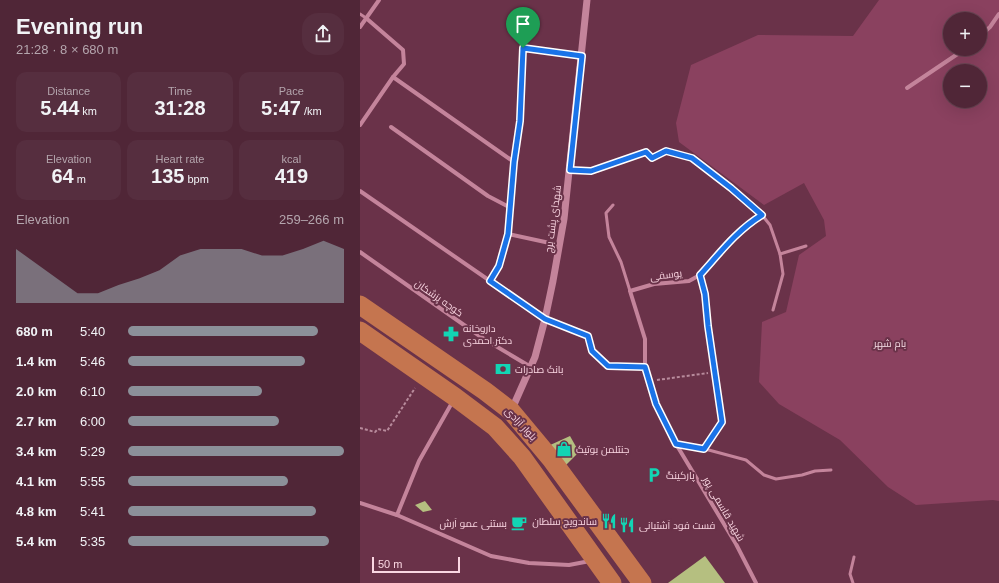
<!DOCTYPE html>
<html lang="en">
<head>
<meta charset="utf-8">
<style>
  :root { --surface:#502637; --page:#562e3f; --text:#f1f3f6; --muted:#b4a5ad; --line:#674352; --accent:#8c9099 }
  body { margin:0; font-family:Helvetica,Cairo,sans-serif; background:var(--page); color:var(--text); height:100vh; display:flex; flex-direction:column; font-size:15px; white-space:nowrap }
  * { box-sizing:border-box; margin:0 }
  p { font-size:13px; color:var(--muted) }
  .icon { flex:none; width:22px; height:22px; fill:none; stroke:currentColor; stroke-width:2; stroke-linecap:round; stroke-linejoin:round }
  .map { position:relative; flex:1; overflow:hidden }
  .panel { display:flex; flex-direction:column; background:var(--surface); width:360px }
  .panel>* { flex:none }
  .tools { position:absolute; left:583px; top:12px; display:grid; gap:8px }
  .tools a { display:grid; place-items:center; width:44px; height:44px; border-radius:50%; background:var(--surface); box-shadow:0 4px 16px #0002,0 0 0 1px var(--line); font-size:20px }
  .scale { position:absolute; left:12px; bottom:10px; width:88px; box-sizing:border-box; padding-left:4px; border:2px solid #fad6e2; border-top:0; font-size:11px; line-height:14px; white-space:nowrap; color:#fad6e2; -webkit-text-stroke:3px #6a3249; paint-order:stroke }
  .pin { position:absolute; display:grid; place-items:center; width:34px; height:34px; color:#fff; margin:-41px -17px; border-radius:50% 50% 50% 0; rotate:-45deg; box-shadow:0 0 4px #0007 }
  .pin .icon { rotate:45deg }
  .round { display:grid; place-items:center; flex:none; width:42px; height:42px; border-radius:16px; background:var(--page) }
  .overview { display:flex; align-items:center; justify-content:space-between; height:68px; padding:0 16px }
  h1 { font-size:22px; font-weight:600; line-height:30px }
  .figures { display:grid; grid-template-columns:repeat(3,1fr); gap:6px; height:68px; padding:4px 16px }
  .figures div { display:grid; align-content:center; border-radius:10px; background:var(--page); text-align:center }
  .figures b { font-size:20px; font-weight:600 }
  .figures small { font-size:11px; font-weight:400 }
  .figures p { font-size:11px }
  .chart { height:112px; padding:8px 16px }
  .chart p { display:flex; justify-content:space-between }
  .chart svg { width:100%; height:72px; margin-top:4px; fill:var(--accent); opacity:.7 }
  ul { padding:0 16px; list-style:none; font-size:13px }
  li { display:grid; grid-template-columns:64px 48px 1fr; align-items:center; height:30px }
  li i { height:10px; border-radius:5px; background:var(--accent) }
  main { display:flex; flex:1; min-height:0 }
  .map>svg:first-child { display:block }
</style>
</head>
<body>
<main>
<section class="panel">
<div class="overview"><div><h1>Evening run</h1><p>21:28 · 8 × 680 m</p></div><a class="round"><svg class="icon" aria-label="share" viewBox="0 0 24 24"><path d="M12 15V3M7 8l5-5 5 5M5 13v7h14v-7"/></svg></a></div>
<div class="figures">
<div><p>Distance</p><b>5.44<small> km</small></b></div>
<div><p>Time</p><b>31:28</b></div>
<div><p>Pace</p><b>5:47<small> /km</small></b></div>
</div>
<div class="figures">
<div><p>Elevation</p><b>64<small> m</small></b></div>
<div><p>Heart rate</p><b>135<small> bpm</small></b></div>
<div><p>kcal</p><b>419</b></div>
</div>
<div class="chart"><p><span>Elevation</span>259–266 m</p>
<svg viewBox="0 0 160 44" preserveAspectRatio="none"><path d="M0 44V11L10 20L20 29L30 38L40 38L50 33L60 29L70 24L80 15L90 11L100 11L110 11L120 15L130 15L140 11L150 6L160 11V44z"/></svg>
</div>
<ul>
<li><b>680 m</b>5:40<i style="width:88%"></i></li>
<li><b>1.4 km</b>5:46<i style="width:82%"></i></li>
<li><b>2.0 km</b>6:10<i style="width:62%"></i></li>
<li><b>2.7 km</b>6:00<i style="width:70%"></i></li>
<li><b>3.4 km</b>5:29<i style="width:100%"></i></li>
<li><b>4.1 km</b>5:55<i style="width:74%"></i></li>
<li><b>4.8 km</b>5:41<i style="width:87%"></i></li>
<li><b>5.4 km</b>5:35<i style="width:93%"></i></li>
</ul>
</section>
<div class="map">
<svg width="639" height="583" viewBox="0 0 639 583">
  <rect width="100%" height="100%" fill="#6a3249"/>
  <path fill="#8a415f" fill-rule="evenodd" d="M519,0H639V501L633,500L556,505L528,487L480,440L419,404L399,382L402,322L426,312L439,255L466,236L464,220L444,183L404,205L319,142L316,123L331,65L398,35L493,36ZM590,19H620V49H590ZM590,71H620V101H590Z"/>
  <g fill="#b5bf80">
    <polygon points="210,436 219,452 204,467 188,446"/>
    <polygon points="65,501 72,510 63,512 55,505"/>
    <polygon points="345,556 365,583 308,583"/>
  </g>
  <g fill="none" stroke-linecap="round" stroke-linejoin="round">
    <g stroke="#b88b9c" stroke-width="2" stroke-dasharray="3 2" stroke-linecap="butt">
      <polyline points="218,170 231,171 286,152 292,158 306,151 325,156"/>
      <polyline points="133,276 139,266 146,240"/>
      <polyline points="297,380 348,373"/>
      <polyline points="0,428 15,432 18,429 27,431 55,388"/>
      <polyline points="348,443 362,423 355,378"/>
    </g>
    <g stroke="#c4849b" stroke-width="3">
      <polyline points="0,14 6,18"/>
      <polyline points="253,205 246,213 249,237 261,262 270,291"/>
      <polyline points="402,215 410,225 420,254 423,274 413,310"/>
      <polyline points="420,254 446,246"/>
      <polyline points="340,275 345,294 355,371"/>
      <polyline points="316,444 345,449 386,460 404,475 416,479 442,475 455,471 471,470"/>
      <polyline points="493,583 490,574 494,557"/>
    </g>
    <g stroke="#c4849b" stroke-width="4">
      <polyline points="0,27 19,0"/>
      <polyline points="620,36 630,27 639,14"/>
      <polyline points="33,77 154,162"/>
      <polyline points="547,88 605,49"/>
      <polyline points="0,125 33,77 44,64 43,50 6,18"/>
      <polyline points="31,127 128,196 151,208"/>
      <polyline points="332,158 371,187 402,215 387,224 368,241 340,275 329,281 294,284 270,291 285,339 285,367 296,404 316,444 376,544 396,583"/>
      <polyline points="0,191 185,319 228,336 232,351 249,366 285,367"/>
      <polyline points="199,245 148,234 154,162 160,121 163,48 221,56"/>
      <polyline points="0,252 124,339 171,367"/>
      <polyline points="0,503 37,515 131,556 169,563 209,565 230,561"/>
      <polyline points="37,515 59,461 93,401"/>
    </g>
    <polyline stroke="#c4849b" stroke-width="7" points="152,409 175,357 185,319 193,281 204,219 227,0"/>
    <g stroke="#c5754f" stroke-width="19">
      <polyline points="0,305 125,391 151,411 191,459 282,583"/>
      <polyline points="0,331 95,397 135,427 162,457 252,583"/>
    </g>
  </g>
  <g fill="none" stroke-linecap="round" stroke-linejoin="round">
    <defs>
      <path id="route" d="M163,48L222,56L210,170L231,171L286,152L292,158L306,151L332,158L371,188L402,215C376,231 360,253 340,275L345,294L348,326L362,422L344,449L316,444L296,404L285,367L248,366L232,351L228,336L185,319L130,281L139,266L148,234L154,162L160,121Z"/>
    </defs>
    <use href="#route" stroke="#fff" stroke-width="8"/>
    <use href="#route" stroke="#1a73e8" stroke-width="5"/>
  </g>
  <defs>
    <symbol id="pharmacy-bare" viewBox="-9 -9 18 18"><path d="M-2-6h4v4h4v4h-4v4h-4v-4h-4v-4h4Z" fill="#12d5b4" stroke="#6a3249" stroke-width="2.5" paint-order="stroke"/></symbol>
    <symbol id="bank-bare" viewBox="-9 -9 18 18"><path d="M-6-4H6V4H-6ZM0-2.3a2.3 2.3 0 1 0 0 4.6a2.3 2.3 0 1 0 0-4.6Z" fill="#12d5b4" stroke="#6a3249" stroke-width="2.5" paint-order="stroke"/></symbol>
    <symbol id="shop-bare" viewBox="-9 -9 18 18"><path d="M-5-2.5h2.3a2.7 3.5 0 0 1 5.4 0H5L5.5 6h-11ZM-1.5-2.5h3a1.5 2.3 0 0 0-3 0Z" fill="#12d5b4" stroke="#6a3249" stroke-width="2.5" paint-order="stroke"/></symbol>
    <symbol id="parking-bare" viewBox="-9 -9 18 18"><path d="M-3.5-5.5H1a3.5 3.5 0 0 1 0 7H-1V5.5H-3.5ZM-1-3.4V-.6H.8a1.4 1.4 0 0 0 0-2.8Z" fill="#12d5b4" stroke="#6a3249" stroke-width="2.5" paint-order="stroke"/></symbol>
    <symbol id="restaurant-bare" viewBox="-9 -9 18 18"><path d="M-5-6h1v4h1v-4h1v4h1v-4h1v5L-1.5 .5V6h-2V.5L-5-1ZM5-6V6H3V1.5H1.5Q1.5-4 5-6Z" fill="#12d5b4" stroke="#6a3249" stroke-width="2.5" paint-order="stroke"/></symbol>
    <symbol id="cafe-bare" viewBox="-9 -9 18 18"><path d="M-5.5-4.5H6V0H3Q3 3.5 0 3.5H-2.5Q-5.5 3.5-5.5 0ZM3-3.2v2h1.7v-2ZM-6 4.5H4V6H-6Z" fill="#12d5b4" stroke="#6a3249" stroke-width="2.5" paint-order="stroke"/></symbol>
  </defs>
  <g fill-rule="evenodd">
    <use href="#pharmacy-bare" x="80" y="323" width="22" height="22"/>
    <use href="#bank-bare" x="132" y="358" width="22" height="22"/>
    <use href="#shop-bare" x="193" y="438" width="22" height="22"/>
    <use href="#parking-bare" x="283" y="464" width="22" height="22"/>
    <use href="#restaurant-bare" x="238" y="510" width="22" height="22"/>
    <use href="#cafe-bare" x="148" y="512" width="22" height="22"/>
    <use href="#restaurant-bare" x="256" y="514" width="22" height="22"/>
  </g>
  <g text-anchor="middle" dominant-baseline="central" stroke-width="4" stroke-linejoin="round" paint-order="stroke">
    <g font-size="10" fill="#fad6e2" stroke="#6a3249">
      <text transform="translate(193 219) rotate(-82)">شهدای پشت برج</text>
      <text transform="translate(306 275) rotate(-7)">یوسفی</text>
      <text transform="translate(79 298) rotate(35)">کوچه پزشکان</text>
      <text transform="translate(161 424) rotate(47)">بلوار آزادی</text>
      <text transform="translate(364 509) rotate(60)">شهید قاسمی پور</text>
    </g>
    <g font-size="10" fill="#fad6e2" stroke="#6a3249" text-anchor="start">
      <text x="103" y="328">داروخانه<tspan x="103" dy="12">دکتر احمدی</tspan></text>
      <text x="155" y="369">بانک صادرات</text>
      <text x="216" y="449">جنتلمن بوتیک</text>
      <text x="306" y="475">پارکینگ</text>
      <text x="237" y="521" text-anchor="end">ساندویچ سلطان</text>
      <text x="147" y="523" text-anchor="end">بستنی عمو آرش</text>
      <text x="279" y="525">فست فود آشتیانی</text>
    </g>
    <g font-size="10" fill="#f2d9e1" stroke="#6a3249">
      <text x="530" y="343">بام شهر</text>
    </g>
  </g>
</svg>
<div class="tools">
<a>+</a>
<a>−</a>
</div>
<div class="scale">50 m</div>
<div class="pin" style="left:163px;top:48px;background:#1e9e55"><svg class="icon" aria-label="arrive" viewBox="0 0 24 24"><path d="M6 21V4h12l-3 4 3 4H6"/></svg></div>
</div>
</main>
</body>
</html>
